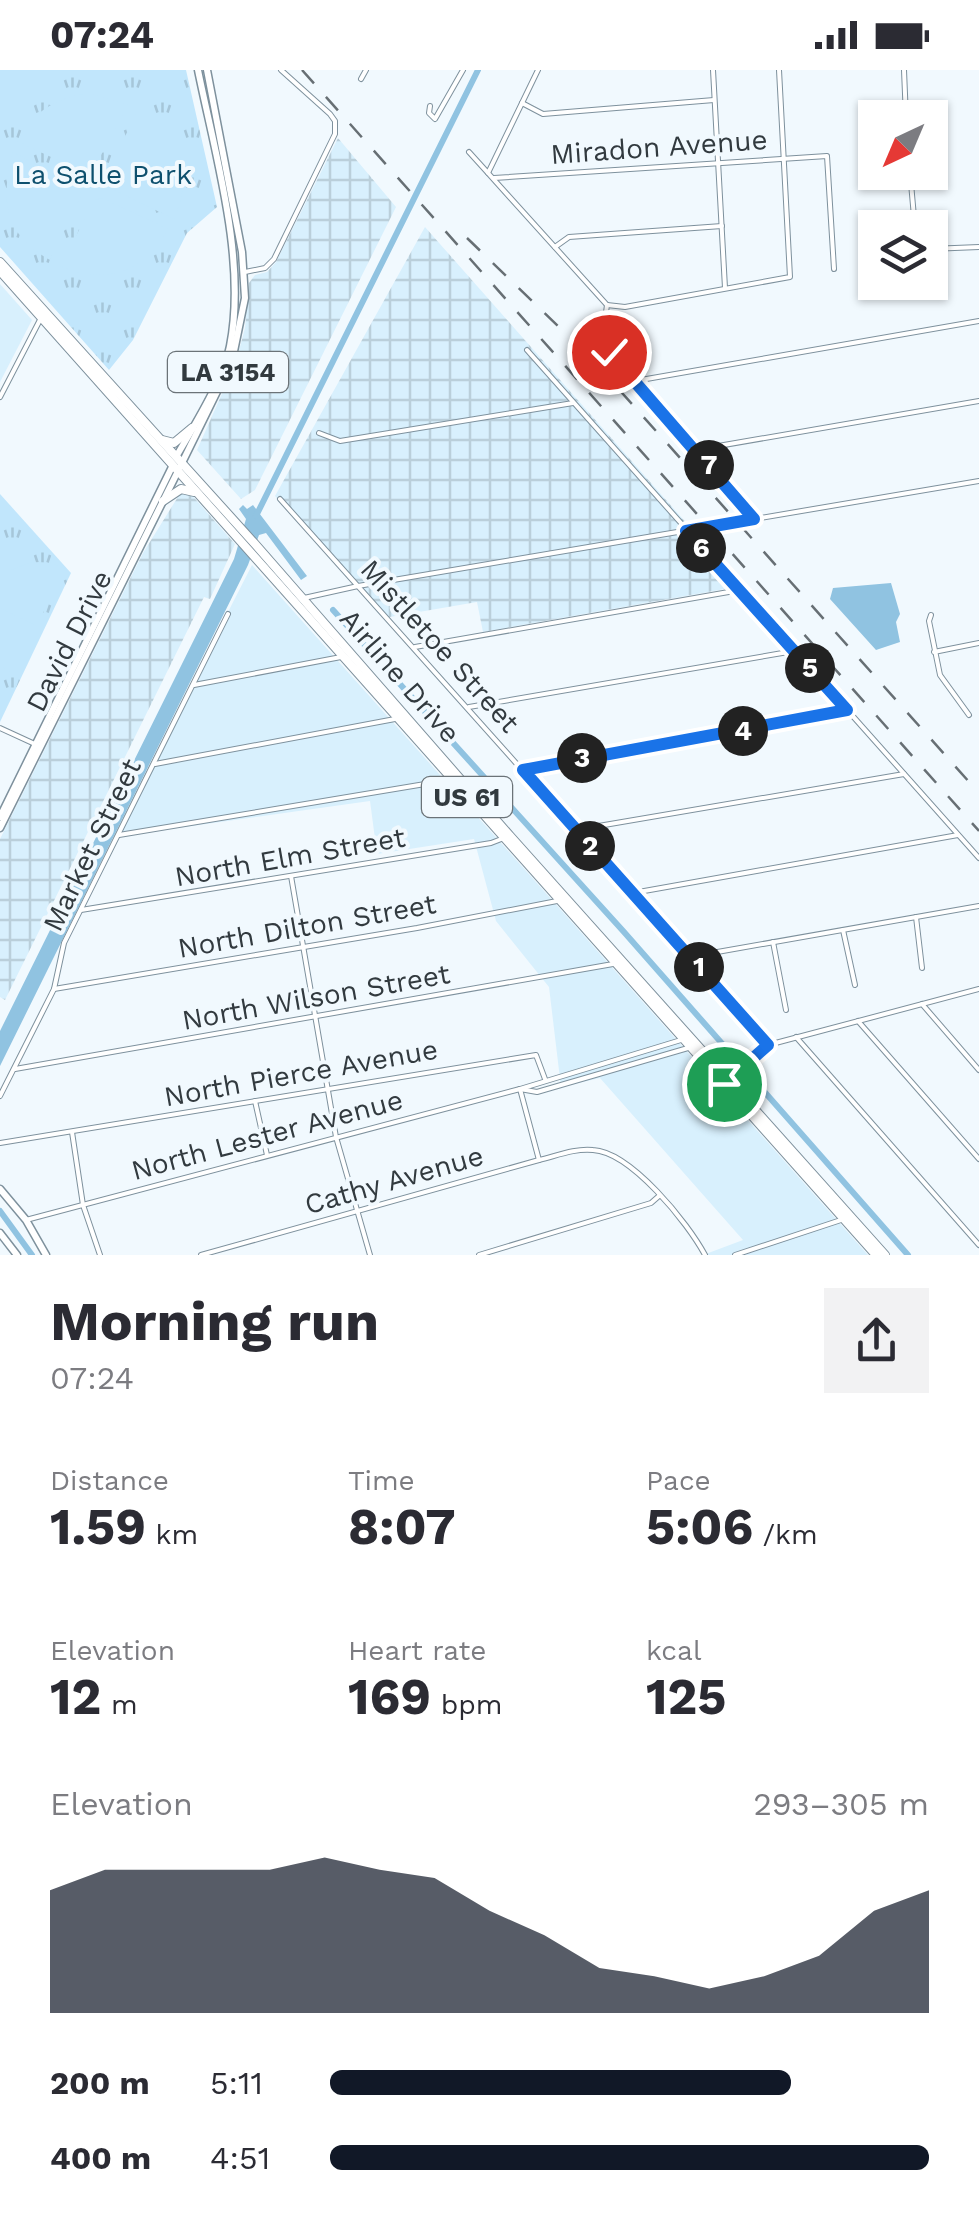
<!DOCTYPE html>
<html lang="en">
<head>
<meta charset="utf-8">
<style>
  :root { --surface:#fff; --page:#f2f2f3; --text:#2b2b33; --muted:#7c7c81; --accent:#111827 }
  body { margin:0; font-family:"Work Sans",sans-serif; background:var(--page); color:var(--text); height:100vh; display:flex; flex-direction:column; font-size:38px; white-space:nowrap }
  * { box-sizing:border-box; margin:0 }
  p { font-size:32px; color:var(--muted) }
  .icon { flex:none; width:55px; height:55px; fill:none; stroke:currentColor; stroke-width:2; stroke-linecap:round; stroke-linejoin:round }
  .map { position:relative; height:1185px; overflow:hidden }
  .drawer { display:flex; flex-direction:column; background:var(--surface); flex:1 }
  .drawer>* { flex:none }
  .needle { width:65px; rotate:224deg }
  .controls { position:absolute; left:858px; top:30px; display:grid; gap:20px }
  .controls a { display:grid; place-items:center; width:90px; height:90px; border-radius:0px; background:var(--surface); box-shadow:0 2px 8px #0004; font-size:50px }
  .pin { position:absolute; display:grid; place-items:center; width:85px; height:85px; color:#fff; margin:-42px; border:5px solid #fff; border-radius:50%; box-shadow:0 2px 10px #0007 }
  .km { position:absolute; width:50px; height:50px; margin:-25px; border-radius:50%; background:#222; color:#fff; font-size:28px; line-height:50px; text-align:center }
  .round { display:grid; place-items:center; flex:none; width:105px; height:105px; border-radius:0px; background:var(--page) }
  .summary { display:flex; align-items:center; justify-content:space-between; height:170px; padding:0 50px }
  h1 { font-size:55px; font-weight:700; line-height:75px }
  .metrics { display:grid; grid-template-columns:repeat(3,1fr); gap:15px; height:170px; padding:10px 50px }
  .metrics div { display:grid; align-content:center }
  .metrics b { font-size:50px; font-weight:700 }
  .metrics small { font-size:28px; font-weight:400 }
  .metrics p { font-size:28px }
  .chart { height:280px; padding:20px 50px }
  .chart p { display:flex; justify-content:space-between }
  .chart svg { width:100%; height:180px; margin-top:10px; fill:var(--accent); opacity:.7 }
  ul { padding:0 50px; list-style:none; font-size:32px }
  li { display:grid; grid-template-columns:160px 120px 1fr; align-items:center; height:75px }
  li i { height:25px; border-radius:12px; background:var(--accent) }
  .status { display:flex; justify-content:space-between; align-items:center; height:70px; padding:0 50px; background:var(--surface); direction:ltr }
  .status svg { height:28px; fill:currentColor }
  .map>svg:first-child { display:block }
</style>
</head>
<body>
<div class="status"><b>07:24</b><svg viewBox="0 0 49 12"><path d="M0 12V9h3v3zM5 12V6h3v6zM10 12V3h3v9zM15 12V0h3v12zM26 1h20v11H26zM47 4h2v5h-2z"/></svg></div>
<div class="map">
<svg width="979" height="1185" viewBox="0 0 979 1185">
  <defs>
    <pattern id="industrial-grid" width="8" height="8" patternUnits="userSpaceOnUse" patternTransform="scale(2.5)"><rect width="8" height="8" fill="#d8f0fd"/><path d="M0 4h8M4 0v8" fill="none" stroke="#bacfda"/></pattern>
    <pattern id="park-tufts" width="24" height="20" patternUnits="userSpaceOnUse" patternTransform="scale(2.5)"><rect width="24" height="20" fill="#c1e6fc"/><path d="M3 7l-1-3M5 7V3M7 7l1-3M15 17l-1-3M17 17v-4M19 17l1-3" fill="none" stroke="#a6c6d9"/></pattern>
  </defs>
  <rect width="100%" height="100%" fill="#f1f9fe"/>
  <g fill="#d8f0fd">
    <polygon points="0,214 32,250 0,312"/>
    <polygon points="252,495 561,840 868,1185 703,1185 743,1170 600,1008 561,1017 549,917 496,851 474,769 377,784 370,731 113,767"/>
  </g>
  <g fill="url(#industrial-grid)">
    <polygon points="338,68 396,137 255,420 241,429 197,380 236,292 245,258 249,213 255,205 267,202 276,192"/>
    <polygon points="425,157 742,516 483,562 477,532 384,548 275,426"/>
    <polygon points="181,422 190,423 235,474 210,529 204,527 5,930 0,927 0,769 143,483"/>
  </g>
  <g fill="url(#park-tufts)">
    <polygon points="0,0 186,0 217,137 187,163 133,270 109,300 0,177"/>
    <polygon points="0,424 71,503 0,652"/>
  </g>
  <g fill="#c1e6fc">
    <polygon points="0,0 23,0 46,25 9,58 0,48"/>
    <path d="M88,23L128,35L93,100L85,103L17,71C33,41 55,29 88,23Z"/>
    <path d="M138,40C182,68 194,100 174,149L108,117L105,107Z"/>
    <path d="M13,82L79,117L81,126L50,190C4,165 0,130 13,82Z"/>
    <path d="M102,128L168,159C145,202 105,216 60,196L95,130Z"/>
    <polygon points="32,492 51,493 65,499 43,543 38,545 0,526 0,511 11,500"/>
    <polygon points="0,538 33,554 35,559 13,603 0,596"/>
  </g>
  <g fill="#90c3e1">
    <polygon points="243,435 247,439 253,435 307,506 301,510 266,463 259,465 248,495 0,996 0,961 234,489 246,449 239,439"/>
    <polygon points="891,513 900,544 896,552 900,572 876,580 830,529 833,518"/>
  </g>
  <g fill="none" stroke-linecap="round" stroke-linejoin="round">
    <g stroke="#90c3e1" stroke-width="6">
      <polyline points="256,446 478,0"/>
      <polyline points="333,540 624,862 908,1185"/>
      <polyline points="0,1141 32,1185"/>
    </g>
    <defs>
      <g id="minor">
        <polyline points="713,0 725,218"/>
        <polyline points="904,0 906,48"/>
        <polyline points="361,9 366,0"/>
        <polyline points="522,33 543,44 714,30"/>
        <polyline points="430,36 429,43 435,49 463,0"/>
        <polyline points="469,82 488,103 538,0"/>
        <polyline points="910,102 915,158"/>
        <polyline points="488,103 607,235"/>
        <polyline points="494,108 827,86 834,199"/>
        <polyline points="555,177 569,167 722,156"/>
        <polyline points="930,179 979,177"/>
        <polyline points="245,202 265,198 274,189 335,64 335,51 330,44 281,0"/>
        <polyline points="607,235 625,237 790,207 779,0"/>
        <polyline points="607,235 603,264 609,282 754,449"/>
        <polyline points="527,280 979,788"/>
        <polyline points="635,311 979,251"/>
        <polyline points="0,327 42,246"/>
        <polyline points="319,363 340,371 573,333"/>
        <polyline points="695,380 979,331"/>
        <polyline points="280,429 768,975"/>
        <polyline points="304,528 358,516 979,411"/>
        <polyline points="931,545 929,551 940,605 969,645"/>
        <polyline points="415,577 740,520"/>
        <polyline points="934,582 979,573"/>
        <polyline points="194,615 341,587"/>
        <polyline points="469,637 794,581"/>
        <polyline points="0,658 37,675"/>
        <polyline points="155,694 395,649"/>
        <polyline points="523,700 847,640"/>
        <polyline points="575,760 904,704"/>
        <polyline points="119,765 449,710"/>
        <polyline points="291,806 336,1067 370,1185"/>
        <polyline points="633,823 958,765"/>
        <polyline points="81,840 491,773 504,768"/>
        <polyline points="916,847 922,898"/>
        <polyline points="843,860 855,915"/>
        <polyline points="773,872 786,940"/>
        <polyline points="689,887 979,836"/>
        <polyline points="54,919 417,858 557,831"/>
        <polyline points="922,934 979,1000"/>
        <polyline points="858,951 979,1089"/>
        <polyline points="796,967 979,1175"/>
        <polyline points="15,999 613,894"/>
        <polyline points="731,1009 768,975 979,919"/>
        <polyline points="520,1019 537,1022 688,978"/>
        <polyline points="520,1019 539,1090"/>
        <polyline points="712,1025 724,1015"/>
        <polyline points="0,1026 54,919 64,873 228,544"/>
        <polyline points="255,1031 267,1085"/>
        <polyline points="72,1062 83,1135 100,1185"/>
        <polyline points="0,1073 536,985 545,1009"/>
        <polyline points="26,1150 520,1019 681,970"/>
        <path d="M201,1185L539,1090C556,1086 575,1078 593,1080C631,1082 688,1153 705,1185"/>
        <polyline points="479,1185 651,1133 659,1126"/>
        <polyline points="735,1185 844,1149"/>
      </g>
      <g id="secondary">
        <polyline points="0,747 172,397"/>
        <polyline points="0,758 177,403"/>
        <polyline points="0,1119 26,1150 46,1185"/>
        <polyline points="0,1163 17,1185"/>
      </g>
      <g id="primary">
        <path d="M176,387C194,356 223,310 230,276C247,191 215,84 198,0"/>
        <polyline points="180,397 232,291 245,228 242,182 207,0"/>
      </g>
      <g id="trunk">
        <polyline points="0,192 255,474 510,766 885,1185"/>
        <polyline points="0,201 876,1185"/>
        <polyline points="162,370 174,373 192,358"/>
        <polyline points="163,431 181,419 194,422"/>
      </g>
    </defs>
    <use href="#minor" stroke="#7e919d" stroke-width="6"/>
    <use href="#secondary" stroke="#7e919d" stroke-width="9"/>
    <use href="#primary" stroke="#7e919d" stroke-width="9"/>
    <use href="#trunk" stroke="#7e919d" stroke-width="10"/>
    <use href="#minor" stroke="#fff" stroke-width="4"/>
    <use href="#secondary" stroke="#fff" stroke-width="6"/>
    <use href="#primary" stroke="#fff" stroke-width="6"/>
    <use href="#trunk" stroke="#fff" stroke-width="8"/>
    <g stroke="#676f74" stroke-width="2.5" stroke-dasharray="18 18" stroke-linecap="butt">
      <polyline points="302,0 979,761"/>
      <polyline points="467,168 590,287 979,723"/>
    </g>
  </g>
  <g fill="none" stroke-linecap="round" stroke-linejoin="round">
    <defs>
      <polyline id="route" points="609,282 754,449 686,461 847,640 523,700 768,975 724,1014"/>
    </defs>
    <use href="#route" stroke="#fff" stroke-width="20"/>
    <use href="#route" stroke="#1a73e8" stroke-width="12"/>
  </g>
  <g text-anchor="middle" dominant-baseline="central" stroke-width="8" stroke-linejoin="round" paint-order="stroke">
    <g fill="#f1f9fe" stroke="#6b7378" stroke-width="2.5">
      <rect x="168" y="282" width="120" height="40" rx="8"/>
      <rect x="422" y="707" width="90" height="40" rx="8"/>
    </g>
    <g font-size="25" font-weight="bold" fill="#323a3f">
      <text x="228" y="302">LA 3154</text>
      <text x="467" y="727">US 61</text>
    </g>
    <g font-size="28" fill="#323a3f" stroke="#f1f9fe">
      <text transform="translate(659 77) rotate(-4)">Miradon Avenue</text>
      <text transform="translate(69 571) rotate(-63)">David Drive</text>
      <text transform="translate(440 576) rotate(48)">Mistletoe Street</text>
      <text transform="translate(400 606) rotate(49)">Airline Drive</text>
      <text transform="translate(92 775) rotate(-64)">Market Street</text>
      <text transform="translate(290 787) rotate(-10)">North Elm Street</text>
      <text transform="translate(307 856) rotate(-10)">North Dilton Street</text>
      <text transform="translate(316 927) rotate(-10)">North Wilson Street</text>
      <text transform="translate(301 1003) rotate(-10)">North Pierce Avenue</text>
      <text transform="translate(267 1065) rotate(-15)">North Lester Avenue</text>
      <text transform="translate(394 1110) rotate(-16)">Cathy Avenue</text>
    </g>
    <g font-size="28" fill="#0e506e" stroke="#f1f9fe">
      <text x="103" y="104">La Salle Park</text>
    </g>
  </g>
</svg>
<div class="controls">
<a><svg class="needle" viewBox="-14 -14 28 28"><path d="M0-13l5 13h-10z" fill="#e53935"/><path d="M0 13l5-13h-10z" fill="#7c7c81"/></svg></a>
<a><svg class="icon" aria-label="layers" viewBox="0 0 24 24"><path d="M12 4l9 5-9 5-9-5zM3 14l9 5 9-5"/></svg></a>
</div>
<div class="pin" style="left:724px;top:1014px;background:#1e9e55"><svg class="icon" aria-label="arrive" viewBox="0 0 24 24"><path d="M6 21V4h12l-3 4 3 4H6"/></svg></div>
<div class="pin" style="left:609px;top:282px;background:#d93025"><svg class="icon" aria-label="check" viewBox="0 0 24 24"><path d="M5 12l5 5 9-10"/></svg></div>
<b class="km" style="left:699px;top:897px">1</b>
<b class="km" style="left:590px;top:776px">2</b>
<b class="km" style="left:582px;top:688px">3</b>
<b class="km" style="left:743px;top:661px">4</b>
<b class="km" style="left:810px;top:598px">5</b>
<b class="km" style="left:701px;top:478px">6</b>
<b class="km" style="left:709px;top:395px">7</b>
</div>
<section class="drawer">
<div class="summary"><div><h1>Morning run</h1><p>07:24</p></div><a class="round"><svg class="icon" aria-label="share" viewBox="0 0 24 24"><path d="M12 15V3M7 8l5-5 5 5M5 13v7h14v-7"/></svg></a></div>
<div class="metrics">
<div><p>Distance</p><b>1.59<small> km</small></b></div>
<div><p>Time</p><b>8:07</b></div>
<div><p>Pace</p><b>5:06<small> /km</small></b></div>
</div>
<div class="metrics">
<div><p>Elevation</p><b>12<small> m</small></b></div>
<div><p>Heart rate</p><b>169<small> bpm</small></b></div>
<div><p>kcal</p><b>125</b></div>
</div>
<div class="chart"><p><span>Elevation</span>293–305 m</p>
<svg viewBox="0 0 160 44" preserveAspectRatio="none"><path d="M0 44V14L10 9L20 9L30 9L40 9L50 6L60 9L70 11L80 19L90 25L100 33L110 35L120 38L130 35L140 30L150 19L160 14V44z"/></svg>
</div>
<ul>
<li><b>200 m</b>5:11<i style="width:77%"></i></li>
<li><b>400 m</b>4:51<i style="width:100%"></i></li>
</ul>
</section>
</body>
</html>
